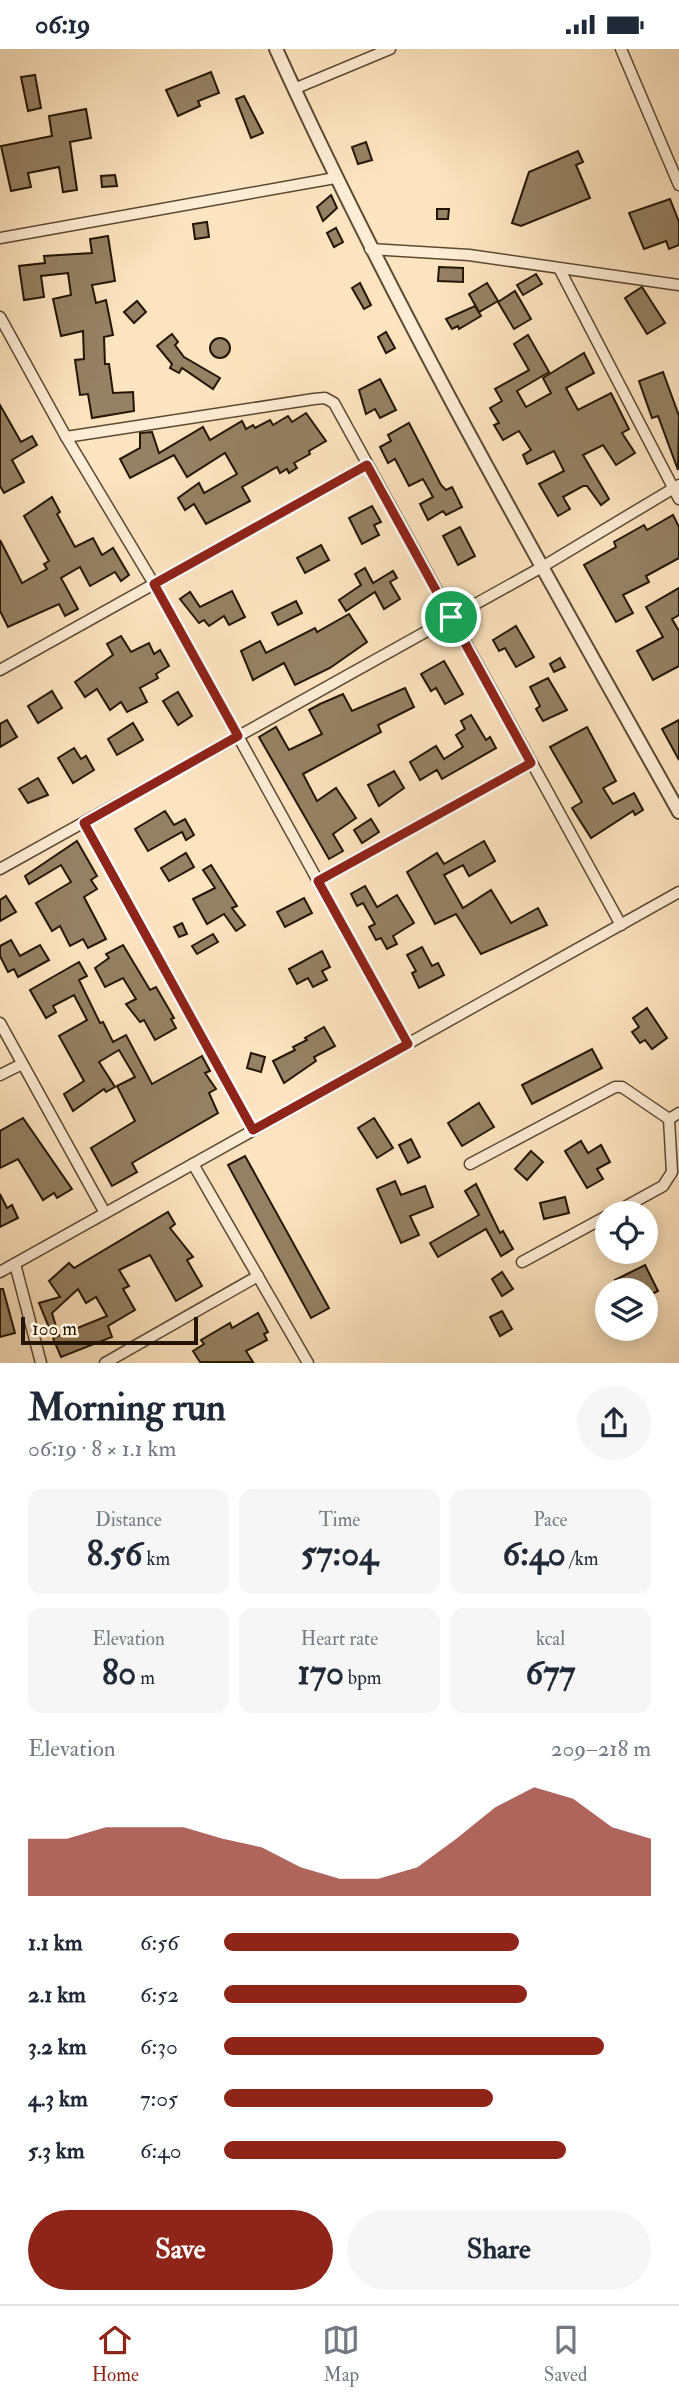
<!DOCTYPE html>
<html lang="en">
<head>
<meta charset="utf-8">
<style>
  :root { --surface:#fff; --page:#f6f6f7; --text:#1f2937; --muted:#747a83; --line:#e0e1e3; --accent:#8f2418 }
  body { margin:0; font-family:"IM FELL Double Pica",serif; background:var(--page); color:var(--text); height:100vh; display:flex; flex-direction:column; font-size:26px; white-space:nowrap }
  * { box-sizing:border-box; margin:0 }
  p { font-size:23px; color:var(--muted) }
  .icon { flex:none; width:38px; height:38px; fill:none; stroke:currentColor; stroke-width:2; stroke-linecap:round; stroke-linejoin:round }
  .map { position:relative; height:1314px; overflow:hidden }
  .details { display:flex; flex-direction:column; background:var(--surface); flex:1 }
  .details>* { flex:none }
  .controls { position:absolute; left:595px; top:1152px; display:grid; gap:14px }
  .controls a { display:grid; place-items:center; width:63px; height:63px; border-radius:50%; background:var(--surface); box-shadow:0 4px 18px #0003; font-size:35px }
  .scale { position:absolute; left:21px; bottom:18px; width:177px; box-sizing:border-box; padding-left:7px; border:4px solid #251500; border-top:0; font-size:19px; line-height:24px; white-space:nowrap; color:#251500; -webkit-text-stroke:5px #feedd6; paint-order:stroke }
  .pin { position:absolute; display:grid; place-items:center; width:60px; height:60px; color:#fff; margin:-30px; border:4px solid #fff; border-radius:50%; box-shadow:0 2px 7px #0007 }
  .round { display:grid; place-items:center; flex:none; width:74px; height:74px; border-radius:37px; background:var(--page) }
  .head { display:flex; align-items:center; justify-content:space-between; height:119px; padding:0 28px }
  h1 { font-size:38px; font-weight:800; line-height:52px }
  .stats { display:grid; grid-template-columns:repeat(3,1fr); gap:10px; height:119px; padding:7px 28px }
  .stats div { display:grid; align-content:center; border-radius:14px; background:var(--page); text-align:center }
  .stats b { font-size:35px; font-weight:800 }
  .stats small { font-size:19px; font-weight:400 }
  .stats p { font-size:19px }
  .chart { height:196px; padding:14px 28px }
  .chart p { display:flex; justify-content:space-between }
  .chart svg { width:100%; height:126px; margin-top:7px; fill:var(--accent); opacity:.7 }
  .action { display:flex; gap:14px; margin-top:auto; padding:14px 28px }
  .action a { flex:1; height:80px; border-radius:42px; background:var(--accent); color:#fff; font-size:28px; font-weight:800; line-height:80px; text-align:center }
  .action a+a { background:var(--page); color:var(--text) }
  ul { padding:0 28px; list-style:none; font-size:23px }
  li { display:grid; grid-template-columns:112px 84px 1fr; align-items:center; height:52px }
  li i { height:18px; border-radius:9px; background:var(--accent) }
  .status { display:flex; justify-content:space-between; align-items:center; height:49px; padding:0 35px; background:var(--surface); direction:ltr }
  .status svg { height:19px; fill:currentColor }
  .tab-bar { display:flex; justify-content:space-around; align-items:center; height:98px; border-top:2px solid var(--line); background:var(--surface); font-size:19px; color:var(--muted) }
  .tab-bar a { display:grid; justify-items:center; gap:4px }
  .tab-bar .current { color:var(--accent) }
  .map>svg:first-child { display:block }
</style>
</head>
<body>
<div class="status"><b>06:19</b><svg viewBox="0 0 49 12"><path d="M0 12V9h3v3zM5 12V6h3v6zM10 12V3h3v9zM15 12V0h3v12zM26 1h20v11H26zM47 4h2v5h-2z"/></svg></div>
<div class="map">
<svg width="679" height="1314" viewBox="0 0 679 1314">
  <rect width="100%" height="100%" fill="#fde4c0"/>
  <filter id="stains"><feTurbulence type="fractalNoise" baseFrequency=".00286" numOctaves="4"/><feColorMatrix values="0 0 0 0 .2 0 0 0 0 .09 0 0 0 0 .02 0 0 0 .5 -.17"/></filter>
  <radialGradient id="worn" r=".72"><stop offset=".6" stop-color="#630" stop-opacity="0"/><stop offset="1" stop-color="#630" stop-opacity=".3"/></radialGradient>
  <g fill="#958164" stroke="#251500" stroke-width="2">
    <polygon points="211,23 219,44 198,52 200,57 178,67 166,41"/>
    <polygon points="35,26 41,59 28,62 21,28"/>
    <polygon points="244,47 263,84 251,89 236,50"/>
    <polygon points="86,60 91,89 70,93 77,141 63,143 59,118 28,124 31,138 11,142 1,97 52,87 49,67"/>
    <polygon points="366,93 372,111 358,115 352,98"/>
    <polygon points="578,102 583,113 576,116 590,149 521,177 512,174 529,123"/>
    <polygon points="115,126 117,137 102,138 101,127"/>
    <polygon points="331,146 337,159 323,172 317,158"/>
    <polygon points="670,150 679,173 679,196 669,200 666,192 644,200 629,164"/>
    <polygon points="437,160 449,160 448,170 437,170"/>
    <polygon points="207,173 209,188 195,190 193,175"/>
    <polygon points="336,179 343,193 334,198 327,184"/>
    <polygon points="108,187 115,232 92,236 96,254 106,251 113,286 104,288 105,315 109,315 113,344 133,343 134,362 92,369 88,345 80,346 75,311 84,310 83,282 61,287 53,250 71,246 68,224 41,227 44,248 24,251 19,217 45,214 44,207 92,204 90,190"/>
    <polygon points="439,218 463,219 463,233 438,232"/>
    <polygon points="536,225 542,235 523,246 517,236"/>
    <polygon points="360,234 371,256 364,260 352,239"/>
    <polygon points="487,234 498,252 479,263 469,245"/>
    <polygon points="642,238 665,274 647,285 625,249"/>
    <polygon points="515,242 531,270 514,280 498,253"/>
    <polygon points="137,252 146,263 134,274 124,263"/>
    <polygon points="475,257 481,267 459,280 458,277 452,280 446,270"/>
    <polygon points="386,283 395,299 386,304 378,288"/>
    <polygon points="172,285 178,293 175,296 184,308 220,329 213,340 182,319 179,324 170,319 172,315 157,297"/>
    <polygon points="528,286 549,323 517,342 526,358 551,344 543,329 584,304 594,324 566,339 578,361 611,344 629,380 622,384 635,404 616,416 603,396 583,406 609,450 601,456 587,437 583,437 563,448 570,460 558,467 539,435 564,422 554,402 527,415 523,406 531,401 519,382 503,391 494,376 499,374 490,359 502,352 495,340 529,321 514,295"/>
    <circle cx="220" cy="299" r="10"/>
    <polygon points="663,323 679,367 678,421 658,367 652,369 639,332"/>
    <polygon points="380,330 396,361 380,369 375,360 366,365 359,341"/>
    <polygon points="0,356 21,393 32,387 37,396 12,411 24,433 4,444 0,437"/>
    <polygon points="306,364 326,392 309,402 310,405 294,414 297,419 289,424 287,420 280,424 277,418 242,438 250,452 206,475 194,455 185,461 178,449 199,434 204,444 237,425 225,404 187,428 174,406 130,429 120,410 140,399 140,384 152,383 159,404 203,378 210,391 242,372 246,380 253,376 255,379 270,371 273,376 288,367 292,373"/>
    <polygon points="409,374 441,436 446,441 452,438 462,458 446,466 443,462 428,471 420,455 433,448 423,430 409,437 395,410 388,414 380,398 391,392 388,386"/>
    <polygon points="52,448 60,463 57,465 75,498 93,489 102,506 113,499 129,526 121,532 115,523 90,537 80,518 61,529 78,560 65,567 59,555 8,578 0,562 0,491 22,534 47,520 44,515 49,512 24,467"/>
    <polygon points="372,457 381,473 374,476 379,486 362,495 349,469"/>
    <polygon points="673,466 679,478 679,509 646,527 649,533 623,546 633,564 616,573 584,516 616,498 614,493 644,476 647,481"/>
    <polygon points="460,478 475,507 458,516 443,487"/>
    <polygon points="321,496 329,511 305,524 297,509"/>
    <polygon points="365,519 373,534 393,522 397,529 390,533 400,550 384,560 375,543 346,562 339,551 361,536 355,525"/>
    <polygon points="679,539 679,566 672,570 679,582 679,617 653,631 637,602 663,588 646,558"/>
    <polygon points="232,542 245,568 229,576 224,567 209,577 204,571 199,574 180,550 190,543 200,558"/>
    <polygon points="296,552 302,564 278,576 272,564"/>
    <polygon points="349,565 367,593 330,619 295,636 284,614 253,631 241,602 260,592 266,604 315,579 317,583"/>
    <polygon points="516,577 534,608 516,618 505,599 499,602 493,591"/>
    <polygon points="121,587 131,603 149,594 154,605 160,601 169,617 156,625 158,629 140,639 147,653 127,663 121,653 110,661 97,640 85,648 75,633 113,606 107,595"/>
    <polygon points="560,609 565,618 554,623 550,615"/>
    <polygon points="444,612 463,645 445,655 436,639 431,642 421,625"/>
    <polygon points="548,629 567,661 543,672 536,660 540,657 530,638"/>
    <polygon points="405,639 414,658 378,676 381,683 303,725 317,752 336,739 356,769 333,785 343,802 329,810 259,688 276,678 289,701 322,685 309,661 320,655 343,645 352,662"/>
    <polygon points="52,642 62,659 38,674 28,657"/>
    <polygon points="178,643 192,667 178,676 163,652"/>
    <polygon points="471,666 486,691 490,688 496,699 442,730 437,721 420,731 410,713 436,697 444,710 463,698 456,686 465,680 461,672"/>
    <polygon points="7,671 17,688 0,698 0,675"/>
    <polygon points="679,671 679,711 662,680"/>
    <polygon points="133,674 143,691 117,706 108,690"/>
    <polygon points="587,678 616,732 603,739 613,755 634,744 643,761 635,766 633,762 591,789 572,759 582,753 550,698"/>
    <polygon points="74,699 81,710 86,707 94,721 73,734 58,709"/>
    <polygon points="394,722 404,739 379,757 368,736"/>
    <polygon points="38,729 48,746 28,754 19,740"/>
    <polygon points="165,762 174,776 185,770 194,786 186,791 182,783 148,802 135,780"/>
    <polygon points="371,770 379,783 362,794 354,781"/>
    <polygon points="77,792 97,827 91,831 97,840 84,848 106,890 88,899 83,890 70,897 60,877 52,882 36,854 71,833 61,816 29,835 25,827"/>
    <polygon points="484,792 495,812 469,827 463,816 444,826 463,859 491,841 511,874 538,859 547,876 481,905 456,865 435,875 407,823 437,804 444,815"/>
    <polygon points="186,804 194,818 169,832 161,819"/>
    <polygon points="211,816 237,857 232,859 245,876 236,882 224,865 207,875 193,850 215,839 203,821"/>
    <polygon points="365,837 377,858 397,846 414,874 393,887 397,895 387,900 381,889 376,891 369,878 375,875 363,854 357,857 351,845"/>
    <polygon points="6,847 16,863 0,872 0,851"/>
    <polygon points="304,849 312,864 285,878 277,863"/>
    <polygon points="182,874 187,885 179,888 174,878"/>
    <polygon points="213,885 218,893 197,905 192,897"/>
    <polygon points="11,891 20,907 40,896 49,911 18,928 14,920 8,923 0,907 0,897"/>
    <polygon points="123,896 150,941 156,938 174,969 171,970 176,979 155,991 144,971 140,973 126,955 136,950 123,929 105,938 95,919 109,909 106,905"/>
    <polygon points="422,898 432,917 438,914 444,926 419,939 412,924 416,922 407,906"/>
    <polygon points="322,902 330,918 322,922 327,931 313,938 308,929 297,935 289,920"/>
    <polygon points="79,913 87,927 79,931 100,974 103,973 113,993 126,986 152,1035 202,1007 210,1022 205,1024 216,1040 209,1044 218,1064 132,1114 137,1123 112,1137 91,1099 135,1072 117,1037 135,1028 119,1001 99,1013 115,1038 106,1043 104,1040 73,1062 64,1045 84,1032 59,987 87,971 74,946 53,957 56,963 46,969 30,941"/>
    <polygon points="647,959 667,989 652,1000 645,991 640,994 632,983 639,978 633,969"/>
    <polygon points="324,978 335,997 314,1008 316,1012 284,1034 273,1012 295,1001 293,998 307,991 305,989"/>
    <polygon points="592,1000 602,1019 532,1055 522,1036"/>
    <polygon points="251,1004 265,1008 261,1023 247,1019"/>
    <polygon points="479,1054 494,1078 462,1097 448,1074"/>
    <polygon points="23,1069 72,1140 57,1149 54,1144 43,1151 18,1110 0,1119 0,1082"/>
    <polygon points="374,1069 393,1099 377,1109 358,1079"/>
    <polygon points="411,1090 420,1108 408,1114 399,1096"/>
    <polygon points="581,1092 588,1104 601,1096 610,1113 597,1120 603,1130 587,1139 565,1102"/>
    <polygon points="531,1102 543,1113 527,1131 515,1120"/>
    <polygon points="245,1107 329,1259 311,1269 228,1116"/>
    <polygon points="395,1132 401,1146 425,1137 433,1158 410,1167 419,1186 401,1194 377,1140"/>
    <polygon points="476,1135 500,1184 503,1182 513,1200 501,1207 486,1180 438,1208 430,1194 479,1166 465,1142"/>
    <polygon points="0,1145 7,1159 12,1156 18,1169 0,1178"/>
    <polygon points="565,1148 569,1164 544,1170 540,1154"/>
    <polygon points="168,1163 175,1175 170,1179 193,1208 187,1211 202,1237 176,1252 150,1206 119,1221 129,1237 123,1240 135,1261 108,1277 112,1288 61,1308 53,1289 107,1267 96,1248 86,1254 78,1240 52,1264 58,1284 52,1286 39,1254 60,1248 49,1232 69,1214 74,1219"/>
    <polygon points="645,1216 658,1242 646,1248 646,1241 620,1241 615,1231"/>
    <polygon points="502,1223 513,1240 502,1247 492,1230"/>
    <polygon points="0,1240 3,1240 15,1284 0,1288"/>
    <polygon points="502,1262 512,1280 500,1287 490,1268"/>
    <polygon points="258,1264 268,1283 264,1285 267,1291 246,1302 253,1313 200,1313 193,1302 204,1295 201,1291 230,1274 232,1279"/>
  </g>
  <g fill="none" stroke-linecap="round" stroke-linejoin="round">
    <defs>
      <g id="minor">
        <polyline points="621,0 679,136"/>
        <polyline points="294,40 390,0"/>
        <polyline points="0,189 335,129"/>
        <polyline points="370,200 469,206 679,236"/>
        <polyline points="560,221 679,450"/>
        <polyline points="0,268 66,388 154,535 408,995"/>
        <polyline points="66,388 314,350 325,349 334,354 621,876"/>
        <polyline points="0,621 367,416"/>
        <polyline points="84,774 253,1081"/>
        <polyline points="0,820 542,518 679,436"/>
        <polyline points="318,832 531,714"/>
        <polyline points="0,974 105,1164"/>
        <polyline points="0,1026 22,1015"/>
        <polyline points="193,1115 308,1314"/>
        <polyline points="470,1115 615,1038 622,1038 669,1070 679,1064"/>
        <polyline points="614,1164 663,1137 672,1123 669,1070"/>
        <polyline points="522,1213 607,1167"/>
        <polyline points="15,1215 41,1314"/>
        <polyline points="0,1223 679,843"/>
        <polyline points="105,1314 258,1227"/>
      </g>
      <path id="tertiary" d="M276,0C395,262 538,511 679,763"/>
    </defs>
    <use href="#minor" stroke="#5b4930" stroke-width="13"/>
    <use href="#tertiary" stroke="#5b4930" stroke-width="16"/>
    <use href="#minor" stroke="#feedd6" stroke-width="10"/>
    <use href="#tertiary" stroke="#feedd6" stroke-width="12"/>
  </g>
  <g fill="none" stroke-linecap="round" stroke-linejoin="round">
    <defs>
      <polygon id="route" points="367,416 531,714 318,832 408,995 253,1081 84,774 238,687 154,535"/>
    </defs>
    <use href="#route" stroke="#fff" stroke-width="14"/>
    <use href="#route" stroke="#8f2418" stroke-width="9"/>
  </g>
  <rect width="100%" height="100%" filter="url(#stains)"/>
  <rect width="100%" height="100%" fill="url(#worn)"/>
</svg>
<div class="controls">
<a><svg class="icon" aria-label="locate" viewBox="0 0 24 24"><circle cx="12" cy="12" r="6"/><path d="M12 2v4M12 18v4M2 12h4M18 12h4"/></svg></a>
<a><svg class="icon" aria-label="layers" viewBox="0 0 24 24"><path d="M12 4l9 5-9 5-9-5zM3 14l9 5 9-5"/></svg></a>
</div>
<div class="scale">100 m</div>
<div class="pin" style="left:451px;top:568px;background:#1e9e55"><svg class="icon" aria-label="arrive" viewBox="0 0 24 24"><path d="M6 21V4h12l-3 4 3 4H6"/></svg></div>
</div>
<section class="details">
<div class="head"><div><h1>Morning run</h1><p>06:19 · 8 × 1.1 km</p></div><a class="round"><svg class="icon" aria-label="share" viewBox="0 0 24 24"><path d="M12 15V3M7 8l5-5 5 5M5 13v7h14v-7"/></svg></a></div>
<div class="stats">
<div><p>Distance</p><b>8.56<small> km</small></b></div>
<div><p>Time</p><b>57:04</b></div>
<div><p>Pace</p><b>6:40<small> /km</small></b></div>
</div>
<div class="stats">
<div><p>Elevation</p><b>80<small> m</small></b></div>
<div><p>Heart rate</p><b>170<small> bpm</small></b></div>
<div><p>kcal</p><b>677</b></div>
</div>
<div class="chart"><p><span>Elevation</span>209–218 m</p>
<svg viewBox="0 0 160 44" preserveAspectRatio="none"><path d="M0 44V24L10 24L20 20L30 20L40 20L50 24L60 27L70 34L80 38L90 38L100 34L110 24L120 13L130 6L140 10L150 20L160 24V44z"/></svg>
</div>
<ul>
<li><b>1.1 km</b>6:56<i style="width:69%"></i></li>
<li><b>2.1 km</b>6:52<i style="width:71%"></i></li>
<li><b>3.2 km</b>6:30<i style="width:89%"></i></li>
<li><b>4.3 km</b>7:05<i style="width:63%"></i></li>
<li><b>5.3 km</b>6:40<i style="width:80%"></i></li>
</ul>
<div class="action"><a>Save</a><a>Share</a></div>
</section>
<nav class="tab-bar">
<a class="current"><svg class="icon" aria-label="home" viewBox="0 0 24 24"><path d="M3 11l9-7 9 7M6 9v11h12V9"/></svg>Home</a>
<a><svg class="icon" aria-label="map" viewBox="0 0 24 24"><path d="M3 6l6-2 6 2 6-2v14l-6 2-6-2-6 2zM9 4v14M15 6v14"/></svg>Map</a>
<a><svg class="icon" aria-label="saved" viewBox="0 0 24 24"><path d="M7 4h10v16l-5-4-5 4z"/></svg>Saved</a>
</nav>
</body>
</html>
